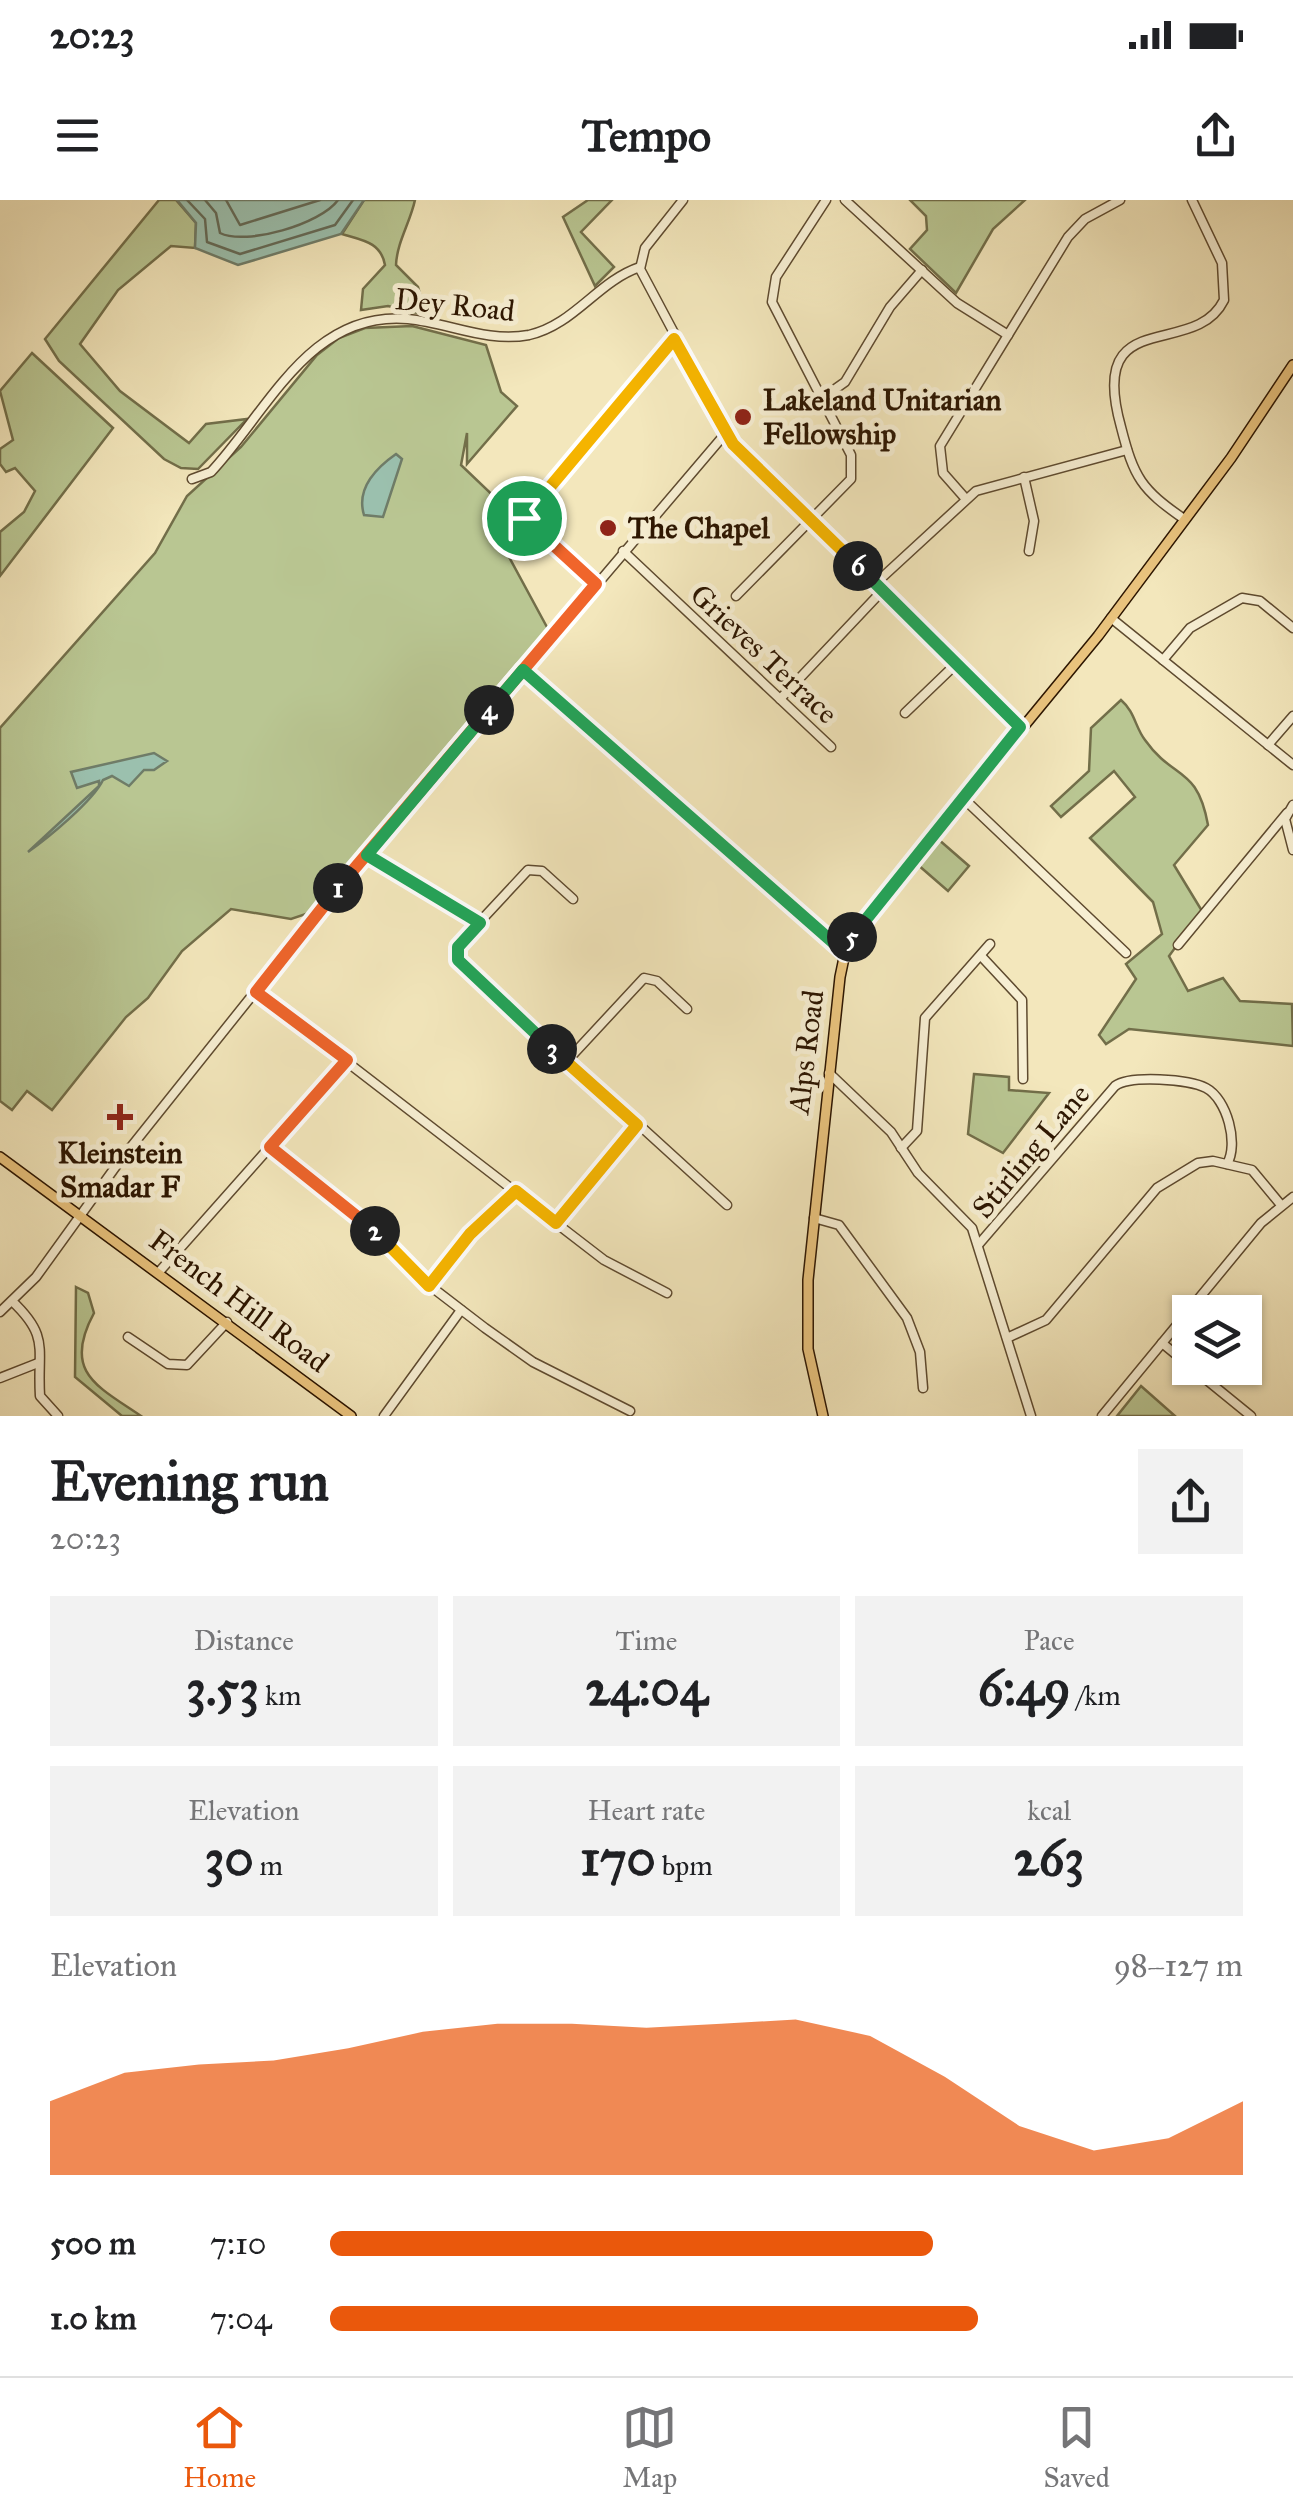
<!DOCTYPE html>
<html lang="en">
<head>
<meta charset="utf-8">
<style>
  :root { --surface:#fff; --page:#f2f2f2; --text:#202124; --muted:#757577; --line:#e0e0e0; --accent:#ea580c }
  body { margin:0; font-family:"IM FELL Great Primer",serif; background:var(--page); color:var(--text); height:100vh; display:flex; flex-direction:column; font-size:38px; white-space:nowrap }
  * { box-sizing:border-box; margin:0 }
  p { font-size:32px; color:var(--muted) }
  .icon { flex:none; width:55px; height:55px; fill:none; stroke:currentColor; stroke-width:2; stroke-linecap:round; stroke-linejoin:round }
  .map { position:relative; height:1216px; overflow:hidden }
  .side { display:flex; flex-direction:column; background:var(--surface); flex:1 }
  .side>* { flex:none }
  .controls { position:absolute; left:1172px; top:1095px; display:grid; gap:20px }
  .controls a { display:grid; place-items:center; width:90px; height:90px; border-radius:0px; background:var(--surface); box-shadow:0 2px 8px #0004; font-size:50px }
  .pin { position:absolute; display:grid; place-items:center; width:85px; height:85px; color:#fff; margin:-42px; border:5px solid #fff; border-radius:50%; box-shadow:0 2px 10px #0007 }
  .km { position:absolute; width:50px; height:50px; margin:-25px; border-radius:50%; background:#222; color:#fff; font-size:28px; line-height:50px; text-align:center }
  .round { display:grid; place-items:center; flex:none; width:105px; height:105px; border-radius:0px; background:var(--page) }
  .head { display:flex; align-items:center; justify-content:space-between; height:170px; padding:0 50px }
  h1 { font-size:55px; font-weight:700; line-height:75px }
  .metrics { display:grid; grid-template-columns:repeat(3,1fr); gap:15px; height:170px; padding:10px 50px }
  .metrics div { display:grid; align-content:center; border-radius:0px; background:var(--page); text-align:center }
  .metrics b { font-size:50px; font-weight:700 }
  .metrics small { font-size:28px; font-weight:400 }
  .metrics p { font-size:28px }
  .chart { height:280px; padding:20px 50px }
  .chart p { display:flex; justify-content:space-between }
  .chart svg { width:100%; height:180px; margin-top:10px; fill:var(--accent); opacity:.7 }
  ul { padding:0 50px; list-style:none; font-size:32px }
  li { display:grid; grid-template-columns:160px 120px 1fr; align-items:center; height:75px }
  li i { height:25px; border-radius:12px; background:var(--accent) }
  .status { display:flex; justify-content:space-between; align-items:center; height:70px; padding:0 50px; background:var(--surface); direction:ltr }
  .status svg { height:28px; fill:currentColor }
  header { display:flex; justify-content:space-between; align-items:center; height:130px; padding:0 50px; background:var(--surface); font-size:45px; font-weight:700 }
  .tabs { display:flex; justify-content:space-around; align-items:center; height:140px; border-top:2px solid var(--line); background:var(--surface); font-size:28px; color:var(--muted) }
  .tabs a { display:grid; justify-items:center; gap:5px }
  .tabs .current { color:var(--accent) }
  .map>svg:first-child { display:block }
</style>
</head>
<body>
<div class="status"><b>20:23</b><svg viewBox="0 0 49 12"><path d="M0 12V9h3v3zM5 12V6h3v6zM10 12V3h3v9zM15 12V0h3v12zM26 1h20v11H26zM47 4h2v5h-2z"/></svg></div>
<header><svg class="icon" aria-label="menu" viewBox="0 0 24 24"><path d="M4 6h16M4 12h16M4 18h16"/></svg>Tempo<svg class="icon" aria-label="share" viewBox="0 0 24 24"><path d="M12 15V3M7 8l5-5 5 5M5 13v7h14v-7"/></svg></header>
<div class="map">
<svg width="1293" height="1216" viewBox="0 0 1293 1216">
  <rect width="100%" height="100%" fill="#f3e7bc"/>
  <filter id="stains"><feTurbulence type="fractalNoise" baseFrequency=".002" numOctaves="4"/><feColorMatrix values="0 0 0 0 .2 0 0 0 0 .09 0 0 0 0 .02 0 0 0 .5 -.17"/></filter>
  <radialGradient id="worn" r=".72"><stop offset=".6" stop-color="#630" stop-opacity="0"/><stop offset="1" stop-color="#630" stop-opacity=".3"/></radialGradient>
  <g fill="#b9c692" stroke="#726e49" stroke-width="2.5">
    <polygon points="159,0 176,0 196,23 195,48 171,46 118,90 80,144 120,191 189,243 206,224 247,219 198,269 181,268 164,259 59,161 45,139"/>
    <path d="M364,0H415C410,23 397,42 396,65L418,87L426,115L388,106L361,110L363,89L385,65C381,42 362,40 342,34Z"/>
    <polygon points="588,0 612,0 581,32 614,67 595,86 563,17"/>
    <polygon points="910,0 1025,0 993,29 956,93 910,49 927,30 926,16"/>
    <polygon points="412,126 486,145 501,192 517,206 467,264 467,233 461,265 503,305 508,355 548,429 309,713 291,719 231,709 182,751 148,798 126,817 52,910 27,891 12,910 0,901 0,528 155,353 187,296 241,247 317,155 339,138 365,128"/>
    <polygon points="32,153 113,228 0,376 0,332 24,312 35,291 15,268 6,272 0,264 0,249 13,240 0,191"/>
    <path d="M1121,500C1135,512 1135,527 1145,540C1174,581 1197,565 1208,625L1174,665L1202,711L1169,756L1188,791L1223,778L1240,801L1292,804L1293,846L1129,829L1106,844L1099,835L1136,779L1126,764L1162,734L1153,702L1090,638L1135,597L1114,571L1061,617L1051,606L1089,571L1091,528Z"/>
    <polygon points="938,639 969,666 948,691 917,664"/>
    <polygon points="974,874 1009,877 1009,890 1049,893 1003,953 968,934"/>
    <path d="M76,1087L88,1093L94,1113C62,1172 97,1186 141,1216H122L75,1177Z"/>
    <polygon points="1141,1186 1175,1216 1117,1216"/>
  </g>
  <g fill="#9bc0ae" stroke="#6f7c68" stroke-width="2.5">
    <polygon points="177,0 364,0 341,34 238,65 195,48 196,23"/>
    <path d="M396,254L402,259L383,317L364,315C356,289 376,268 396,254Z"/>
    <path d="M154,553L167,561L154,570H144L129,586L112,576L103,580C93,601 48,638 28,652L99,586V581L77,588L71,572Z"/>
  </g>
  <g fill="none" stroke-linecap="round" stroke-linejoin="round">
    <g stroke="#646a57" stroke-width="2.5">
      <polyline points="187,0 205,19 207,42 240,54 335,25 353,0"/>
      <path d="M205,0L216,13L220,33C246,46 321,24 338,0"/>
      <polyline points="226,0 240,25 320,0"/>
    </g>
    <defs>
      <g id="minor">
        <polyline points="683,0 645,48 640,69 733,244 1020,527"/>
        <polyline points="845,0 957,103 1008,135"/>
        <polyline points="821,199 845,182 890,107 922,70"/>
        <polyline points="1024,277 1034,321 1029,351"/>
        <path d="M192,279L211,272C268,211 310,110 408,119C449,123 487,143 529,135C574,125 598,81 640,67"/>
        <polyline points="965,298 943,273 940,246 1068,37 1085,19 1120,0"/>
        <path d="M1184,319C1141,289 1134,278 1121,227C1086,102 1194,161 1224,100L1222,63L1192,0"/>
        <polyline points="623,351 831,547"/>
        <polyline points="876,383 976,291 1127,250"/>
        <polyline points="596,384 524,315 674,139"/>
        <polyline points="736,396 851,279 851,255 772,102 776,77 826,0"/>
        <polyline points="1111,418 1293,565"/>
        <polyline points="1163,460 1190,428 1242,398 1260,401 1293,428"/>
        <polyline points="523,470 845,753"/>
        <polyline points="780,499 883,390"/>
        <polyline points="905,513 956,464"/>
        <polyline points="1268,545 1293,516"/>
        <polyline points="962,597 1126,753"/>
        <polyline points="1293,605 1285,619 1293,650"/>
        <polyline points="367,655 480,723"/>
        <polyline points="573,699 542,671 528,670 460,743 458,760 727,1005"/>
        <polyline points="1178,745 1287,613"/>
        <polyline points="982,757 1022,800 1023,879"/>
        <polyline points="256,792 604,1060 667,1093"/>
        <polyline points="566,862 644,778 657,781 687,809"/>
        <polyline points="829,873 891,932 918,973 972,1028 1031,1216"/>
        <polyline points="269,947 360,1017 412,1072 485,1128 533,1162 630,1211"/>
        <polyline points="901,948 917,931 925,818 990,744"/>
        <polyline points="814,1018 839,1025 907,1118 920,1152 923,1188"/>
        <polyline points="556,1023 637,925"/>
        <path d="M979,1044L1115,886C1130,875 1189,879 1206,888C1227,899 1239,944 1227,964"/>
        <polyline points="159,1072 347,860"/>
        <polyline points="429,1085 470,1034 516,991"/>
        <path d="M12,1101C50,1137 37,1148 40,1196L58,1216"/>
        <polyline points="0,1112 36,1077 119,962 326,703 725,234"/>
        <polyline points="128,1137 168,1164 187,1165 227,1122"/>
        <polyline points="1007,1138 1046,1120 1157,988 1198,963 1213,961 1252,970 1281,1005"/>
        <polyline points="1162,1143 1190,1166"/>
        <polyline points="1192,1168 1251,1216"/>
        <polyline points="0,1178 38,1163"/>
        <polyline points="384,1216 461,1110"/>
        <polyline points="1102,1216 1261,1023 1293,997"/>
      </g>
      <g id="major">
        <polyline points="0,957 351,1216"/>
        <polyline points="823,1216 808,1149 808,1080 840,777 845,753 858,728 1098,436 1231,258 1293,165"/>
      </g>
    </defs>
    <use href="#minor" stroke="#5e4a2f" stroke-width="11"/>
    <use href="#major" stroke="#2c1500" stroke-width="12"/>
    <use href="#minor" stroke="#f7efd3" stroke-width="8"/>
    <use href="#major" stroke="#eac47e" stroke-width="9"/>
  </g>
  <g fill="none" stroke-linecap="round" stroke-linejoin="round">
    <defs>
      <polyline id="split-1" points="338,688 596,384 524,318"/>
      <polyline id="split-2" points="338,688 256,792 347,860 270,947 375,1031"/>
      <polyline id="split-3" points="375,1031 429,1086 470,1034 516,991 556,1023 637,925 552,849"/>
      <polyline id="split-4" points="489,510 367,655 480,723 458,747 458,760 552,849"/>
      <polyline id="split-5" points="489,510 523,470 845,753 852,737"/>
      <polyline id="split-6" points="852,737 1020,527 858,366"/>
      <polyline id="split-7" points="524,318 674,139 733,244 858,366"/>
    </defs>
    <use href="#split-1" stroke="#fff" stroke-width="20"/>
    <use href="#split-2" stroke="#fff" stroke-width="20"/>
    <use href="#split-3" stroke="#fff" stroke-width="20"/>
    <use href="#split-4" stroke="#fff" stroke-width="20"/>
    <use href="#split-5" stroke="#fff" stroke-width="20"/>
    <use href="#split-6" stroke="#fff" stroke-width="20"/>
    <use href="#split-7" stroke="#fff" stroke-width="20"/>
    <use href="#split-1" stroke="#f0652b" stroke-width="12"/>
    <use href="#split-2" stroke="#f0652b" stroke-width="12"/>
    <use href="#split-3" stroke="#f5b400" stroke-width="12"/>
    <use href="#split-4" stroke="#22a559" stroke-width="12"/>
    <use href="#split-5" stroke="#22a559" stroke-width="12"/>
    <use href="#split-6" stroke="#22a559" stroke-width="12"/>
    <use href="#split-7" stroke="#f5b400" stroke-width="12"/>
  </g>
  <g fill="#8f2418" stroke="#f7efd3" stroke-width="4">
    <circle cx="743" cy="217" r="10"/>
    <circle cx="608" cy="328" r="10"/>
    <path d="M115 902h10v10h10v10h-10v10h-10v-10h-10v-10h10z"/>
  </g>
  <g text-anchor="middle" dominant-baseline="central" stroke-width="10" stroke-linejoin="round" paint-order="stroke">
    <g font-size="30" fill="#2c1500" stroke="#f7efd3">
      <text transform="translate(455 105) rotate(6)">Dey Road</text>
      <text transform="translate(764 454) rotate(43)">Grieves Terrace</text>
      <text transform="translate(806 852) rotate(-83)">Alps Road</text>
      <text transform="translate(1031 951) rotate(-50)">Stirling Lane</text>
      <text transform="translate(239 1101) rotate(37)">French Hill Road</text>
    </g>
    <g font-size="30" font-weight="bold" fill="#2c1500" stroke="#f7efd3" text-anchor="start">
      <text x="763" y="200">Lakeland Unitarian<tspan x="763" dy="34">Fellowship</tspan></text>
      <text x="628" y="328">The Chapel</text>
      <text x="120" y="953" text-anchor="middle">Kleinstein<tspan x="120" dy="34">Smadar F</tspan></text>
    </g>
  </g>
  <rect width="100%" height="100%" filter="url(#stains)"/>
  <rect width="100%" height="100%" fill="url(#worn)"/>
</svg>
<div class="controls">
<a><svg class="icon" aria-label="layers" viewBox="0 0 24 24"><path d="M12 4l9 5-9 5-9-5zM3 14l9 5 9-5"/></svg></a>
</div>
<div class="pin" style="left:524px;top:318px;background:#1e9e55"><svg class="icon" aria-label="arrive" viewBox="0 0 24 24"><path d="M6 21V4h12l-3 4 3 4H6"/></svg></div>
<b class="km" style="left:338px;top:688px">1</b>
<b class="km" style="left:375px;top:1031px">2</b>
<b class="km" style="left:552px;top:849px">3</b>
<b class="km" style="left:489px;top:510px">4</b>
<b class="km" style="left:852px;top:737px">5</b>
<b class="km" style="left:858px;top:366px">6</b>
</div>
<section class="side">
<div class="head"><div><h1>Evening run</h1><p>20:23</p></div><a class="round"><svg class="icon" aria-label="share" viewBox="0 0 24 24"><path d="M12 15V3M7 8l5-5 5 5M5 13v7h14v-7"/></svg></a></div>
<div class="metrics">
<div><p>Distance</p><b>3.53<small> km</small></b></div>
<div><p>Time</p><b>24:04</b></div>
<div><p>Pace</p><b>6:49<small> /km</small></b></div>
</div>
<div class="metrics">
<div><p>Elevation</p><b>30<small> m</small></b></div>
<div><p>Heart rate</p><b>170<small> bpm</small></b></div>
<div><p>kcal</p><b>263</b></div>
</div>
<div class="chart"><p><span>Elevation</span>98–127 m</p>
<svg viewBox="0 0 160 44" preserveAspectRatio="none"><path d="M0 44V26L10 19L20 17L30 16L40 13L50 9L60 7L70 7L80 8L90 7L100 6L110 10L120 20L130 32L140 38L150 35L160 26V44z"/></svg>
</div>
<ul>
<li><b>500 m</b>7:10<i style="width:66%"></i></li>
<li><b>1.0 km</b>7:04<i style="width:71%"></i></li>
</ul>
</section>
<nav class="tabs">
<a class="current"><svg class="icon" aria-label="home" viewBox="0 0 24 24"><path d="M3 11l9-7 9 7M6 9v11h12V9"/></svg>Home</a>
<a><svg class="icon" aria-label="map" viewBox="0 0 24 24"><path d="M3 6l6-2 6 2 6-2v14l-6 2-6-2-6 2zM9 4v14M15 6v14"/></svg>Map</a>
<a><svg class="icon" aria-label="saved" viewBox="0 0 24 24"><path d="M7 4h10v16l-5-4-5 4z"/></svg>Saved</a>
</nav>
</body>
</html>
